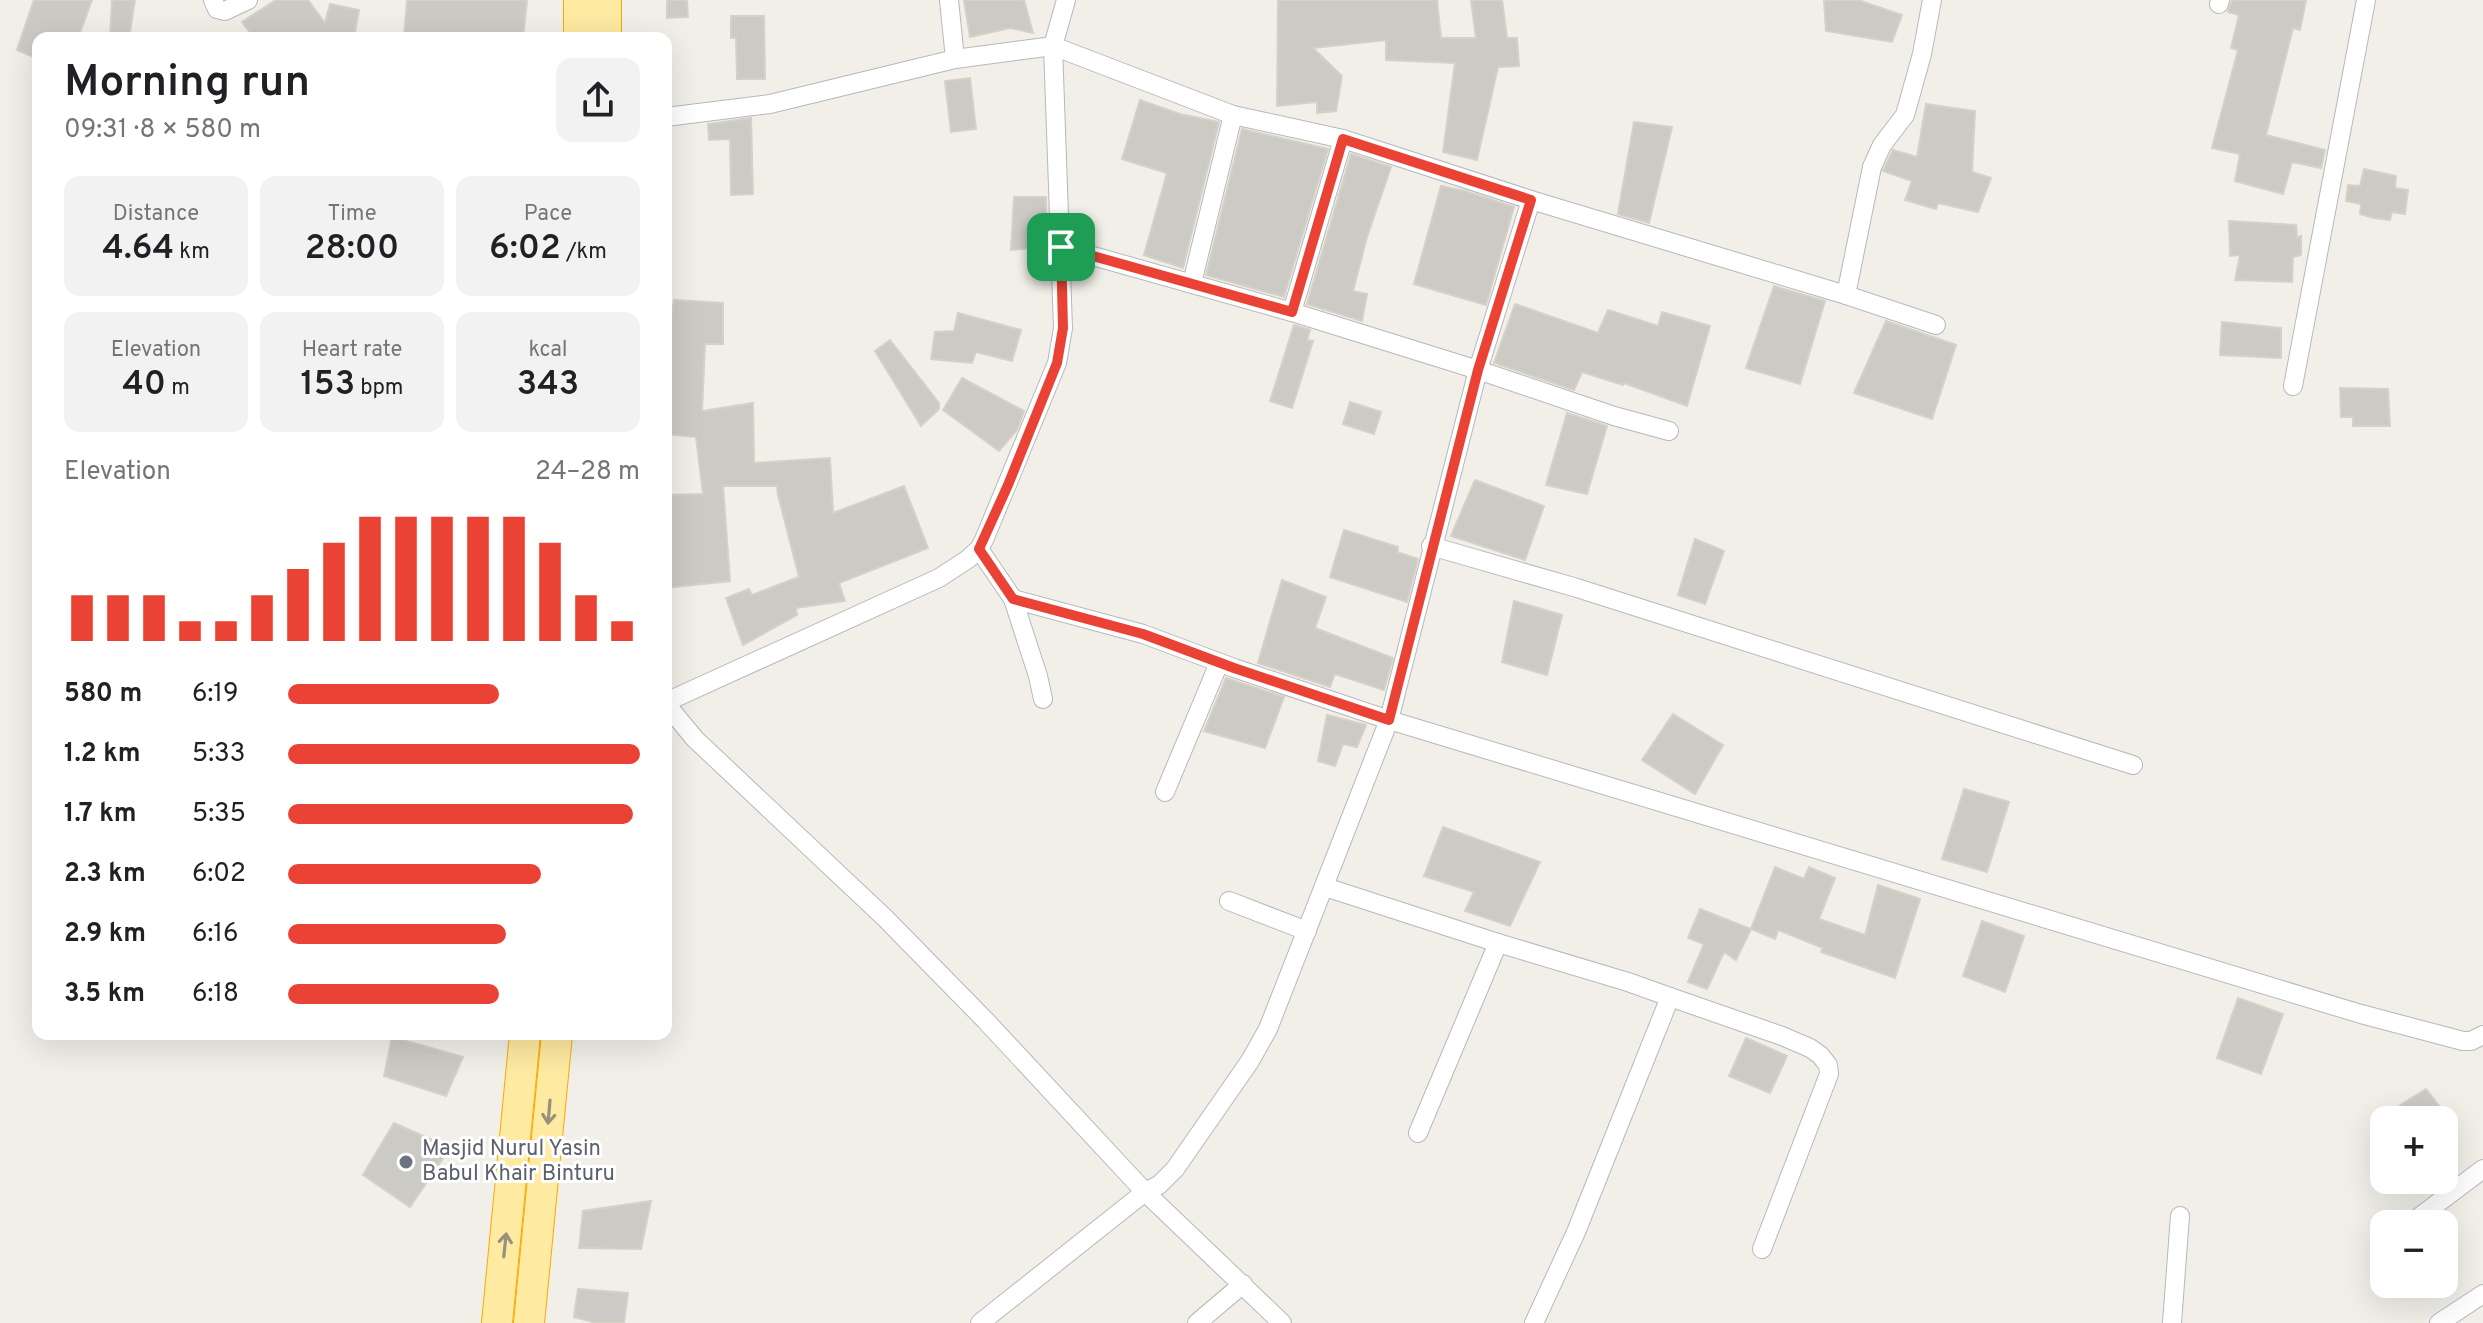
<!DOCTYPE html>
<html lang="en">
<head>
<meta charset="utf-8">
<style>
  :root { --surface:#fff; --page:#f2f2f2; --text:#202124; --muted:#757577; --accent:#ea4335 }
  body { margin:0; font-family:Overpass,sans-serif; background:var(--page); color:var(--text); height:100vh; display:flex; flex-direction:column; font-size:30px; white-space:nowrap }
  * { box-sizing:border-box; margin:0 }
  p { font-size:26px; color:var(--muted) }
  .icon { flex:none; width:44px; height:44px; fill:none; stroke:currentColor; stroke-width:2; stroke-linecap:round; stroke-linejoin:round }
  .map { position:relative; flex:1; overflow:hidden }
  .side { position:absolute; left:32px; top:32px; width:640px; height:1008px; display:flex; flex-direction:column; background:var(--surface); border-radius:16px; box-shadow:0 8px 32px #0002 }
  .side>* { flex:none }
  .controls { position:absolute; left:2370px; top:1106px; display:grid; gap:16px }
  .controls a { display:grid; place-items:center; width:88px; height:88px; border-radius:16px; background:var(--surface); box-shadow:0 8px 32px #0002; font-size:40px }
  .pin { position:absolute; display:grid; place-items:center; width:68px; height:68px; color:#fff; margin:-34px; border-radius:16px; box-shadow:0 4px 12px #0006 }
  .round { display:grid; place-items:center; flex:none; width:84px; height:84px; border-radius:16px; background:var(--page) }
  .headline { display:flex; align-items:center; justify-content:space-between; height:136px; padding:0 32px }
  h1 { font-size:44px; font-weight:600; line-height:60px }
  .metrics { display:grid; grid-template-columns:repeat(3,1fr); gap:12px; height:136px; padding:8px 32px }
  .metrics div { display:grid; align-content:center; border-radius:16px; background:var(--page); text-align:center }
  .metrics b { font-size:34px; font-weight:600 }
  .metrics small { font-size:22px; font-weight:400 }
  .metrics p { font-size:22px }
  .chart { height:224px; padding:16px 32px }
  .chart p { display:flex; justify-content:space-between }
  .chart svg { width:100%; height:144px; margin-top:8px; stroke:var(--accent); stroke-width:6 }
  ul { padding:0 32px; list-style:none; font-size:26px }
  li { display:grid; grid-template-columns:128px 96px 1fr; align-items:center; height:60px }
  li i { height:20px; border-radius:10px; background:var(--accent) }
  .map>svg:first-child { display:block }
</style>
</head>
<body>
<div class="map">
<svg width="2483" height="1323" viewBox="0 0 2483 1323">
  <rect width="100%" height="100%" fill="#f1efe8"/>
  <g fill="#cccac5" stroke="#d6d1c6" stroke-width="2">
    <polygon points="34,0 92,0 78,38 38,38 38,59 17,50"/>
    <polygon points="112,0 135,0 129,38 110,38"/>
    <polygon points="276,0 308,0 325,23 330,4 359,10 354,38 254,38 242,22"/>
    <polygon points="407,0 527,0 523,38 404,38"/>
    <polygon points="667,0 687,0 688,17 667,18"/>
    <polygon points="964,0 1024,0 1033,33 1010,28 970,37"/>
    <polygon points="1278,0 1437,0 1441,38 1476,38 1471,0 1502,0 1507,38 1517,38 1519,66 1498,67 1477,160 1443,152 1455,63 1386,60 1386,40 1313,48 1342,76 1336,111 1317,113 1317,102 1277,106"/>
    <polygon points="1824,0 1858,0 1902,15 1892,42 1826,31"/>
    <polygon points="2232,0 2306,0 2300,30 2293,28 2266,135 2325,150 2321,168 2292,162 2283,194 2235,181 2240,154 2212,148 2238,50 2231,48 2239,15 2228,12"/>
    <polygon points="731,16 764,16 765,79 737,79 736,38 731,38"/>
    <polygon points="970,78 976,129 951,132 945,81"/>
    <polygon points="1140,100 1180,114 1219,122 1183,268 1144,255 1167,173 1122,159"/>
    <polygon points="1926,104 1975,111 1972,172 1991,178 1978,212 1938,203 1936,209 1905,200 1912,181 1883,171 1893,150 1917,157"/>
    <polygon points="751,118 753,194 731,195 730,139 709,140 708,124"/>
    <polygon points="1634,122 1672,127 1649,223 1618,214"/>
    <polygon points="1242,129 1328,149 1284,297 1206,275"/>
    <polygon points="1351,154 1391,167 1367,237 1353,291 1367,294 1362,321 1307,304"/>
    <polygon points="2364,169 2396,176 2395,188 2408,190 2405,214 2392,212 2390,220 2374,218 2360,214 2361,204 2346,201 2348,185 2360,186"/>
    <polygon points="1441,186 1465,191 1514,207 1486,305 1414,284"/>
    <polygon points="1014,197 1046,197 1046,247 1011,250"/>
    <polygon points="2229,221 2296,225 2297,238 2301,236 2301,255 2293,257 2292,282 2235,280 2240,255 2230,256"/>
    <polygon points="1774,286 1825,301 1800,384 1746,368"/>
    <polygon points="674,300 723,303 723,344 705,344 702,411 753,403 754,463 830,458 833,513 904,486 928,548 839,583 845,601 796,608 797,615 743,645 726,598 749,589 752,595 799,577 778,495 777,486 723,486 730,581 666,588 666,495 703,494 696,437 666,434 666,341"/>
    <polygon points="1515,304 1598,333 1608,310 1658,326 1662,312 1710,326 1687,406 1624,383 1623,385 1582,372 1574,390 1494,363"/>
    <polygon points="958,313 1021,330 1012,361 976,352 972,363 931,359 935,332 954,331"/>
    <polygon points="1886,321 1956,345 1932,419 1854,393"/>
    <polygon points="2222,322 2281,328 2281,358 2220,355"/>
    <polygon points="1294,325 1310,330 1307,340 1313,341 1292,408 1270,401"/>
    <polygon points="890,340 939,403 939,409 921,426 875,351"/>
    <polygon points="962,378 1024,411 1017,430 999,451 943,410"/>
    <polygon points="2340,388 2388,389 2390,426 2353,426 2353,417 2341,417"/>
    <polygon points="1350,402 1381,412 1374,434 1343,424"/>
    <polygon points="1567,413 1607,426 1587,494 1546,485"/>
    <polygon points="1475,480 1544,506 1525,560 1451,536"/>
    <polygon points="1344,530 1398,547 1397,552 1418,559 1407,602 1330,577"/>
    <polygon points="1695,539 1724,551 1705,604 1678,595"/>
    <polygon points="1282,580 1326,597 1315,628 1393,658 1384,690 1335,674 1330,687 1258,663"/>
    <polygon points="1514,601 1562,615 1547,675 1502,662"/>
    <polygon points="1226,678 1284,697 1265,748 1204,731"/>
    <polygon points="1673,714 1723,745 1695,794 1642,760"/>
    <polygon points="1327,715 1366,725 1357,747 1343,744 1335,766 1318,761"/>
    <polygon points="1964,789 2009,802 1987,872 1942,859"/>
    <polygon points="1443,827 1540,862 1510,926 1465,911 1474,892 1424,876"/>
    <polygon points="1775,867 1804,879 1809,867 1835,878 1819,919 1865,935 1878,885 1920,899 1895,978 1821,952 1823,948 1778,930 1775,939 1751,929"/>
    <polygon points="1700,909 1751,929 1736,960 1724,952 1707,989 1688,982 1704,944 1688,938"/>
    <polygon points="1982,921 2024,936 2005,992 1963,976"/>
    <polygon points="2238,998 2283,1014 2261,1074 2217,1058"/>
    <polygon points="392,1037 463,1057 446,1096 384,1076"/>
    <polygon points="1746,1038 1787,1056 1770,1093 1729,1076"/>
    <polygon points="2426,1089 2450,1120 2408,1120 2399,1106"/>
    <polygon points="394,1123 450,1148 410,1207 363,1175"/>
    <polygon points="651,1201 641,1249 579,1248 583,1211"/>
    <polygon points="578,1289 628,1293 624,1323 596,1323 574,1317"/>
  </g>
  <g fill="none" stroke-linecap="round" stroke-linejoin="round">
    <defs>
      <g id="minor">
        <polyline points="213,0 217,9 225,11 248,0"/>
        <polyline points="949,0 955,59"/>
        <polyline points="2219,4 2220,0"/>
        <polyline points="666,117 770,104 955,59 1053,46 1233,115 1343,139 1531,200"/>
        <polyline points="1061,247 1292,312 1478,370 1531,200 1846,295 1872,167 1882,145 1905,115 1922,54 1932,0"/>
        <polyline points="1192,283 1233,115"/>
        <polyline points="1846,295 1936,325"/>
        <polyline points="1292,312 1343,139"/>
        <polyline points="2293,386 2366,0"/>
        <polyline points="1669,431 1614,416 1478,370 1389,720 2361,1014 2463,1041 2471,1041 2483,1035"/>
        <polyline points="1431,546 1577,588 2133,765"/>
        <polyline points="979,549 1013,599 1038,676 1043,699"/>
        <polyline points="666,702 939,578 968,559 979,549 984,540 1057,363 1063,328 1053,46 1066,0"/>
        <polyline points="666,704 695,739 885,918 986,1021 1145,1192 1282,1323"/>
        <polyline points="1165,792 1219,663"/>
        <polyline points="1325,887 1498,943 1628,982 1670,997 1576,1232 1534,1323"/>
        <polyline points="1229,901 1307,931"/>
        <polyline points="1670,997 1782,1036 1810,1048 1820,1055 1828,1065 1829,1074 1762,1249"/>
        <polyline points="1418,1133 1498,943"/>
        <polyline points="2410,1224 2483,1169"/>
        <polyline points="980,1323 1145,1192 1159,1185 1175,1169 1250,1061 1268,1029 1389,720 1234,668 1143,634 1013,599"/>
        <polyline points="1197,1323 1243,1284"/>
        <polyline points="2172,1323 2180,1216"/>
        <polyline points="2439,1323 2483,1294"/>
      </g>
      <g id="trunk">
        <polyline points="579,0 579,38"/>
        <polyline points="606,0 606,38"/>
        <polyline points="497,1323 525,1034"/>
        <polyline points="529,1323 557,1034"/>
      </g>
    </defs>
    <use href="#minor" stroke="#b5b8bc" stroke-width="20"/>
    <use href="#trunk" stroke="#f9ab00" stroke-width="32"/>
    <use href="#minor" stroke="#fff" stroke-width="18"/>
    <use href="#trunk" stroke="#feeaa1" stroke-width="30"/>
  </g>
  <defs><path id="oneway-shaft" d="M-6 0H5M1.5-3L5.5 0L1.5 3" fill="none" stroke-width="1.6" stroke-linecap="round" stroke-linejoin="round" transform="scale(2)"/></defs>
  <g stroke="#97927c">
    <use href="#oneway-shaft" transform="translate(549 1112) rotate(95)"/>
    <use href="#oneway-shaft" transform="translate(505 1245) rotate(-84)"/>
  </g>
  <g fill="none" stroke-linecap="round" stroke-linejoin="round">
    <defs>
      <polygon id="route" points="1343,139 1531,200 1478,370 1389,720 1234,668 1143,634 1013,599 979,549 1008,485 1057,363 1063,328 1061,247 1292,312"/>
    </defs>
    <use href="#route" stroke="#fff" stroke-width="16"/>
    <use href="#route" stroke="#ea4335" stroke-width="10"/>
  </g>
  <circle fill="#6b7280" stroke="#fff" stroke-width="3" cx="406" cy="1162" r="8"/>
  <g text-anchor="middle" dominant-baseline="central" stroke-width="6" stroke-linejoin="round" paint-order="stroke">
    <g font-size="22" fill="#5b616d" stroke="#fff" text-anchor="start">
      <text x="422" y="1149">Masjid Nurul Yasin<tspan x="422" dy="25">Babul Khair Binturu</tspan></text>
    </g>
  </g>
</svg>
<div class="controls">
<a>+</a>
<a>−</a>
</div>
<div class="pin" style="left:1061px;top:247px;background:#1e9e55"><svg class="icon" aria-label="arrive" viewBox="0 0 24 24"><path d="M6 21V4h12l-3 4 3 4H6"/></svg></div>
<section class="side">
<div class="headline"><div><h1>Morning run</h1><p>09:31 · 8 × 580 m</p></div><a class="round"><svg class="icon" aria-label="share" viewBox="0 0 24 24"><path d="M12 15V3M7 8l5-5 5 5M5 13v7h14v-7"/></svg></a></div>
<div class="metrics">
<div><p>Distance</p><b>4.64<small> km</small></b></div>
<div><p>Time</p><b>28:00</b></div>
<div><p>Pace</p><b>6:02<small> /km</small></b></div>
</div>
<div class="metrics">
<div><p>Elevation</p><b>40<small> m</small></b></div>
<div><p>Heart rate</p><b>153<small> bpm</small></b></div>
<div><p>kcal</p><b>343</b></div>
</div>
<div class="chart"><p><span>Elevation</span>24–28 m</p>
<svg viewBox="0 0 160 44" preserveAspectRatio="none"><path d="M5 44V30M15 44V30M25 44V30M35 44V38M45 44V38M55 44V30M65 44V22M75 44V14M85 44V6M95 44V6M105 44V6M115 44V6M125 44V6M135 44V14M145 44V30M155 44V38"/></svg>
</div>
<ul>
<li><b>580 m</b>6:19<i style="width:60%"></i></li>
<li><b>1.2 km</b>5:33<i style="width:100%"></i></li>
<li><b>1.7 km</b>5:35<i style="width:98%"></i></li>
<li><b>2.3 km</b>6:02<i style="width:72%"></i></li>
<li><b>2.9 km</b>6:16<i style="width:62%"></i></li>
<li><b>3.5 km</b>6:18<i style="width:60%"></i></li>
</ul>
</section>
</div>
</body>
</html>
